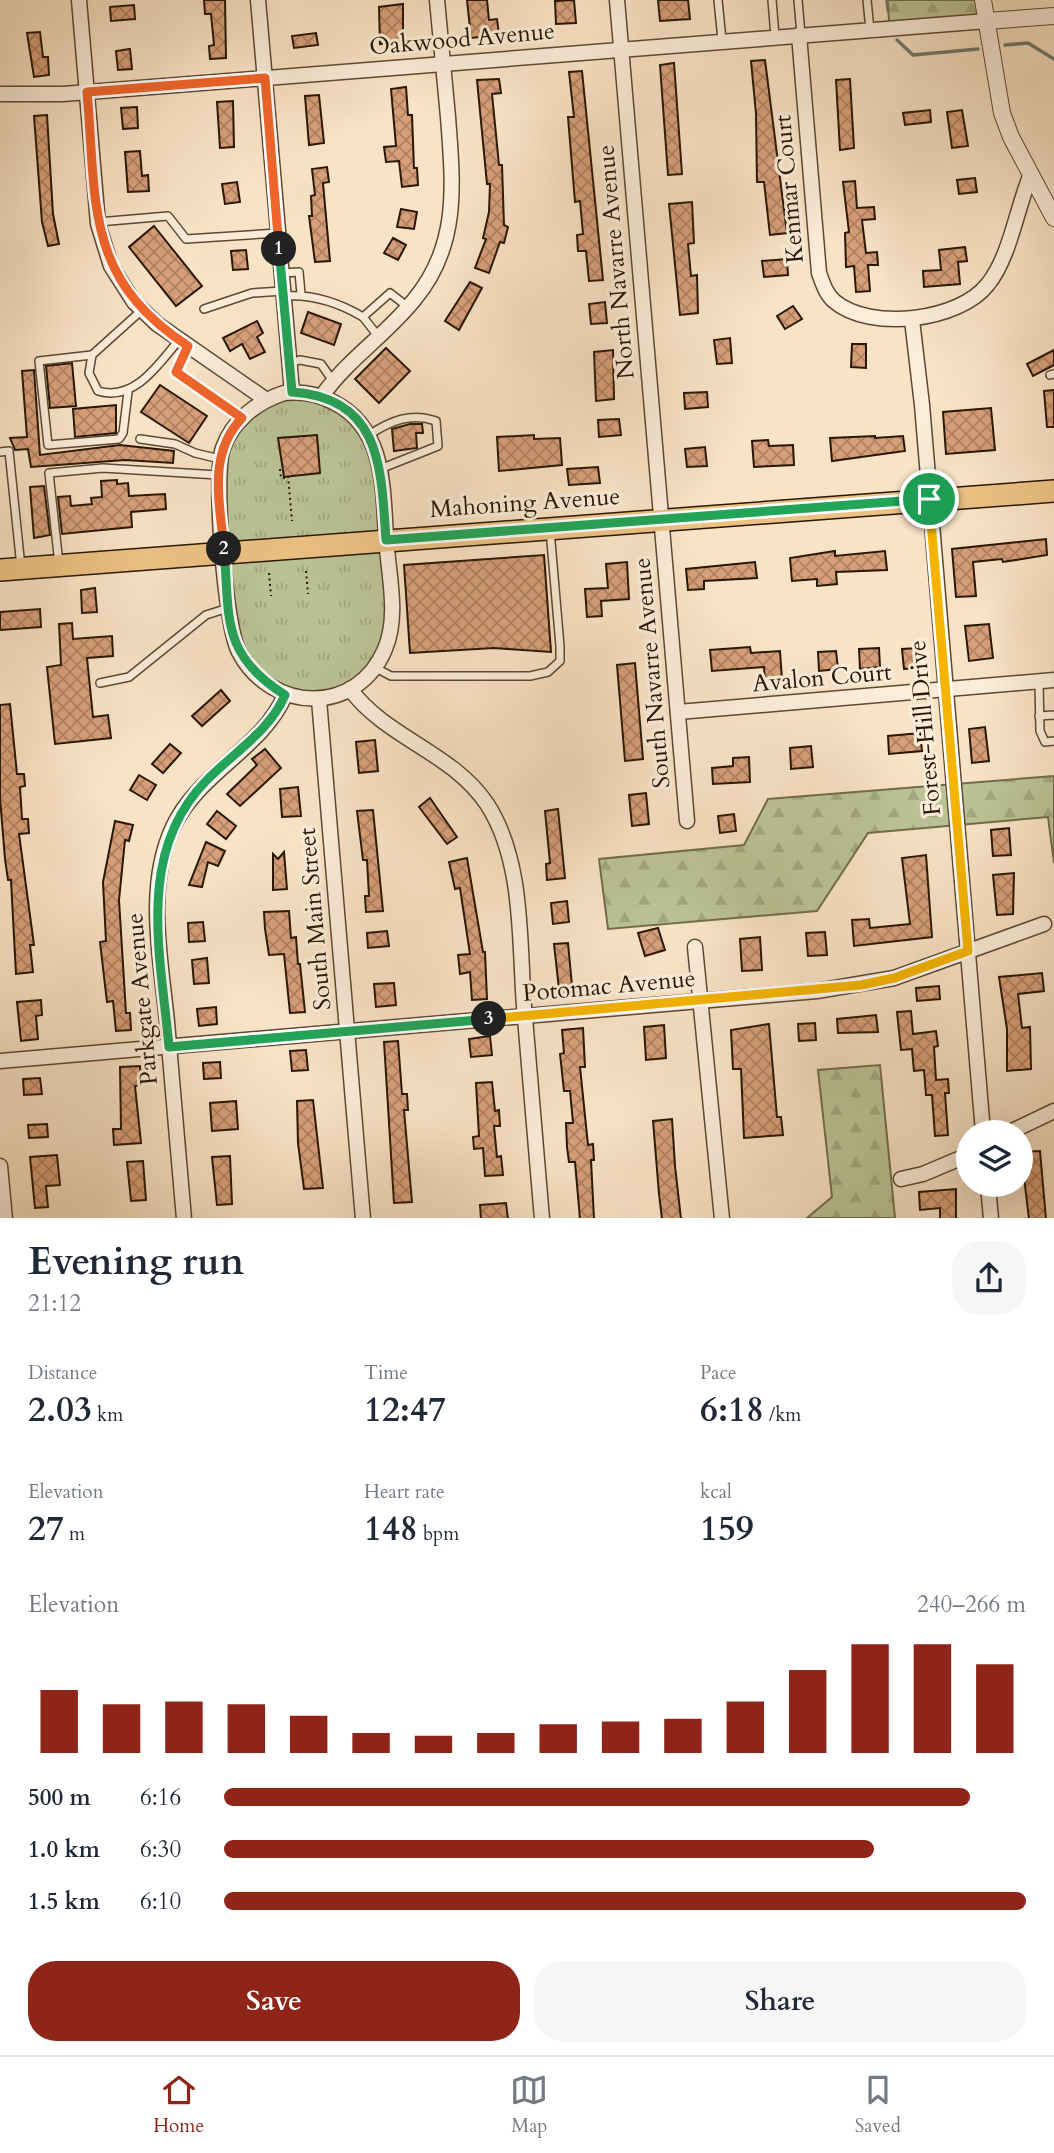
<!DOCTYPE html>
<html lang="en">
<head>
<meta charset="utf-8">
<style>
  :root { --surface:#fff; --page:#f6f6f7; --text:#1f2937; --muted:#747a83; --line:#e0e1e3; --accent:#8f2418 }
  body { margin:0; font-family:Cardo,serif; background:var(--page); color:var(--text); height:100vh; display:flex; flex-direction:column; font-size:26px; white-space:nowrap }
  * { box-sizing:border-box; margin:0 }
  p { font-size:23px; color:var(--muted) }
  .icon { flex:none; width:38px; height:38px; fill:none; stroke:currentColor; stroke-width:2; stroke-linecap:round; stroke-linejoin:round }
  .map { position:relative; height:1218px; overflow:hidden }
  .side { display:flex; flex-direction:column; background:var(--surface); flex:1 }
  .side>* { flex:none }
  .buttons { position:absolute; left:956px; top:1120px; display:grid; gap:14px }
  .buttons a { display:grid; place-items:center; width:77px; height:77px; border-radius:50%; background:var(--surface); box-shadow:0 7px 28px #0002; font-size:35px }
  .pin { position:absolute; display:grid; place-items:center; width:60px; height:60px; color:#fff; margin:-30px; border:4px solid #fff; border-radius:50%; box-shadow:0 2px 7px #0007 }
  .km { position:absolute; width:35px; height:35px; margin:-18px; border-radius:50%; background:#222; color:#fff; font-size:19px; line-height:35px; text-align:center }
  .round { display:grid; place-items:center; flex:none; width:74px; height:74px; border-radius:28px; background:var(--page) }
  .overview { display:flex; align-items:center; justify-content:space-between; height:119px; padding:0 28px }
  h1 { font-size:38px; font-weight:600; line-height:52px }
  .figures { display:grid; grid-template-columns:repeat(3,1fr); gap:10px; height:119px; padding:7px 28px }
  .figures div { display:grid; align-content:center }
  .figures b { font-size:35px; font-weight:600 }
  .figures small { font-size:19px; font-weight:400 }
  .figures p { font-size:19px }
  .chart { height:196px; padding:14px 28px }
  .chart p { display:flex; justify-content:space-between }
  .chart svg { width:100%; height:126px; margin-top:7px; stroke:var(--accent); stroke-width:6 }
  .primary-button { display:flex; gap:14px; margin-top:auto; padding:14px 28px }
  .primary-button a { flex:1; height:80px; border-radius:28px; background:var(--accent); color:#fff; font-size:28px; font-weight:600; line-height:80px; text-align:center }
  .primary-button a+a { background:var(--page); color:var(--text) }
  ul { padding:0 28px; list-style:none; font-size:23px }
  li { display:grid; grid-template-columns:112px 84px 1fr; align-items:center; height:52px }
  li i { height:18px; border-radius:9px; background:var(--accent) }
  .dock { display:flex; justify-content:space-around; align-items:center; height:98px; border-top:2px solid var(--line); background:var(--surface); font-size:19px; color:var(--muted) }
  .dock a { display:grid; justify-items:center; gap:4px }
  .dock .selected { color:var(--accent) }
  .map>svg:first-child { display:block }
</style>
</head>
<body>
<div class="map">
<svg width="1054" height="1219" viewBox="0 0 1054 1219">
  <defs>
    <pattern id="grass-tufts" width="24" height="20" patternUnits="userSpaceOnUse" patternTransform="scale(1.75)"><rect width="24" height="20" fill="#bbc497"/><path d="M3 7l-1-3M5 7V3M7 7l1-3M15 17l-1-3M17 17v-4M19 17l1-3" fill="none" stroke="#a1a880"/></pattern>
    <pattern id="forest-firs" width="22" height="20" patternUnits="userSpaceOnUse" patternTransform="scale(1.75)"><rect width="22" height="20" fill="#bbc497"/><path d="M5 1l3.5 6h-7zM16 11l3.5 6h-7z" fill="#a1a880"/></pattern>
    <pattern id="building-cross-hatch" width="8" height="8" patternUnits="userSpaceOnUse" patternTransform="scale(1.75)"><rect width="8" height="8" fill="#d79f79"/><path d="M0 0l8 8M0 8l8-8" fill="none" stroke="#ae8161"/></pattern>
  </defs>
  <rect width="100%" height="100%" fill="#f9e3c6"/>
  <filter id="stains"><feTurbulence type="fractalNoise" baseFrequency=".00286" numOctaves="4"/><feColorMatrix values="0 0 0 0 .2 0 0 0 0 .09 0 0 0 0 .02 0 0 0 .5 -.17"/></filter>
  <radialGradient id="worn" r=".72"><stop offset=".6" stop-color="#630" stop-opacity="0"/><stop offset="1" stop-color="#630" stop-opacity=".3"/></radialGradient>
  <polygon fill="url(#grass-tufts)" stroke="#726d4c" stroke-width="2" points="284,393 339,405 376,449 390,635 350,689 285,695 236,647 219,497 230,432"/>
  <g fill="url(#forest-firs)" stroke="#726d4c" stroke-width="2">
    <polygon points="887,0 983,0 987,21 890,29"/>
    <polygon points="1054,776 1054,863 1048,817 868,833 817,911 608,929 599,859 744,845 768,799"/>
    <polygon points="880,1065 895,1218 807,1218 832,1197 818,1070"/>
  </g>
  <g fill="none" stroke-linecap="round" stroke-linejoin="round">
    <g stroke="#6f7a6f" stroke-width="3.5">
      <polyline points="887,0 888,10"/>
      <polyline points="897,40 913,55 978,49"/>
      <polyline points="1005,45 1028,43 1054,59"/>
    </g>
  </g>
  <g fill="url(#building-cross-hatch)" stroke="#291600" stroke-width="2">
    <polygon points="204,0 225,0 226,58 210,59 209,46 214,45 211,14 205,14"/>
    <polygon points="467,0 487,0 489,20 497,19 499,35 471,38"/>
    <polygon points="574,0 576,23 556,24 555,1"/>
    <polygon points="658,0 688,0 690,19 660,21"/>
    <polygon points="403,4 403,41 380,44 379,7"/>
    <polygon points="134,5 135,19 111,21 110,7"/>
    <polygon points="40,32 43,57 48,57 49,75 34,77 27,33"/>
    <polygon points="316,33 318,45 294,48 292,36"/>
    <polygon points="130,49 132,69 118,70 116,51"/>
    <polygon points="765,60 787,233 770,235 764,182 757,182 756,114 751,61"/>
    <polygon points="674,63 682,174 668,175 660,65"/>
    <polygon points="582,71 603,280 589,281 586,251 578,251 577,235 583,234 580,201 575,202 568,117 574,117 569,72"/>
    <polygon points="499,79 501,93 492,94 499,165 502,165 504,225 508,227 504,243 500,242 489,273 475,268 486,239 483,238 489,212 490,184 487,184 477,80"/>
    <polygon points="850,79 854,148 840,150 836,80"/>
    <polygon points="406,87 408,115 412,115 414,168 417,168 418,185 402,187 399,161 386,162 384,147 396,146 391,89"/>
    <polygon points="319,95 324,143 309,145 305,96"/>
    <polygon points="233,101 234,147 220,148 217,102"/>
    <polygon points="137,107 138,128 123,129 121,108"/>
    <polygon points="930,110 931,122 905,125 903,113"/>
    <polygon points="962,110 968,146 952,148 947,112"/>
    <polygon points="47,115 53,214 59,244 48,246 42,222 34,116"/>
    <polygon points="140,151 142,176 148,175 149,191 128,192 125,152"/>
    <polygon points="327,167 329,182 323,183 330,261 315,262 309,216 312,216 311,196 315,195 312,169"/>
    <polygon points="975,178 977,192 959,194 957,180"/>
    <polygon points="855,181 857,208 874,207 875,219 862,220 866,253 877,252 878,265 868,265 870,291 856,292 854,266 846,267 845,233 849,232 843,182"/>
    <polygon points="237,182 240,202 225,204 222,184"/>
    <polygon points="692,202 694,243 688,244 691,276 697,275 698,313 680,315 669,204"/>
    <polygon points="401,209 417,212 414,229 397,227"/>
    <polygon points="154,226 202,286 176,306 129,247"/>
    <polygon points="393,238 406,245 398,260 384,253"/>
    <polygon points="965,247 967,261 958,262 960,284 924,287 923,271 941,270 939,250"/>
    <polygon points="246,250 248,269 233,270 231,251"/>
    <polygon points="787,259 788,275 764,277 762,261"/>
    <polygon points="470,282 482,288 459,330 445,321"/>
    <polygon points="605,302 607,323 591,324 589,304"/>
    <polygon points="793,306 802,319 785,329 777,316"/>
    <polygon points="308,312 341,324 334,345 301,333"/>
    <polygon points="257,321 263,333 257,337 265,352 250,359 242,344 230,351 223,338"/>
    <polygon points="730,338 732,363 717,364 714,340"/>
    <polygon points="852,344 866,344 866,368 851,367"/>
    <polygon points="386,348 410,371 379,403 355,379"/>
    <polygon points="613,350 614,399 596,401 594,352"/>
    <polygon points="1054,350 1054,365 1033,376 1027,364"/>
    <polygon points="72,363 76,406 50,408 46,366"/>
    <polygon points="34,370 40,455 120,445 174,451 173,463 125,460 31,467 28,449 15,450 10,438 27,437 22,371"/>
    <polygon points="160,385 207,416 189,443 141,412"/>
    <polygon points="1054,390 1054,427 1047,427 1044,391"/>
    <polygon points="707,392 708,407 685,409 684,393"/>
    <polygon points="116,405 116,433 75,437 73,409"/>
    <polygon points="991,408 995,450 946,454 943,412"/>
    <polygon points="619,419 621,435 599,437 598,420"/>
    <polygon points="410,424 422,424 423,433 416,433 417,448 394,451 392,429"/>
    <polygon points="317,435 320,473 284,477 278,438"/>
    <polygon points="534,435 534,439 560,438 562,465 499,471 497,437"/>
    <polygon points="875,436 875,438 903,436 905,451 832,461 830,438"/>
    <polygon points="768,440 769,446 793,445 794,465 754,467 752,441"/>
    <polygon points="705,447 707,466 687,467 685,449"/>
    <polygon points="598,467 600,483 569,485 567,469"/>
    <polygon points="117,480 117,484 128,483 129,496 165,494 166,509 131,512 132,527 62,534 58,497 70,496 71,506 92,504 91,498 102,497 101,481"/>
    <polygon points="44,486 50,535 34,538 30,487"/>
    <polygon points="1046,539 1047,555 1003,562 1002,559 973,562 976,596 956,597 952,549"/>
    <polygon points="835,551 835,556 885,551 887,570 836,572 837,584 817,586 817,579 792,581 790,558"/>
    <polygon points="544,555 551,652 494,648 410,653 404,565"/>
    <polygon points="627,562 629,599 601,601 602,616 587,617 585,589 608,588 606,564"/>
    <polygon points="755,562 757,578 704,581 704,589 688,590 686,569"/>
    <polygon points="95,588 97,612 82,613 81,590"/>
    <polygon points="40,609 41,627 0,630 0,612"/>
    <polygon points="72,623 73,639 112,636 113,656 87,658 93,717 108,715 111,738 55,744 47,667 61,665 59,624"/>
    <polygon points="989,624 993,658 969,661 965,626"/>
    <polygon points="750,647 751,653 780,651 782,680 765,681 764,667 712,671 710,650"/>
    <polygon points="879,648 880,667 860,669 859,649"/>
    <polygon points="918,648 919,668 904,669 902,649"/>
    <polygon points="836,651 838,669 819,671 818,652"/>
    <polygon points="635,663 643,759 625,761 617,665"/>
    <polygon points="221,690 230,701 202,726 192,716"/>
    <polygon points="10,704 17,774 24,774 25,786 20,787 22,819 28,819 29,833 19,834 34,945 30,945 33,972 16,974 11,880 8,880 5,859 0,798 0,705"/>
    <polygon points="985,727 989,761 972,763 969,729"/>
    <polygon points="920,733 922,751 889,754 888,736"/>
    <polygon points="375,740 378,771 359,773 356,742"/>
    <polygon points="170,744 181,753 163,773 152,764"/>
    <polygon points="811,746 813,767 791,769 790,748"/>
    <polygon points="265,749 281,768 240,806 227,794 257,765 252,759"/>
    <polygon points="749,757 750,782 713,784 712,768 733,766 733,758"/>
    <polygon points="139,775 156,785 147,800 130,790"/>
    <polygon points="298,787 301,816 282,817 280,789"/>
    <polygon points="646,793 649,824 632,826 629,795"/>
    <polygon points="430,798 457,837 447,844 419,807"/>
    <polygon points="558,809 565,878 547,880 546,864 550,863 545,811"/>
    <polygon points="373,810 383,911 366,912 365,896 369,896 367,860 363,860 357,811"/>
    <polygon points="217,811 236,826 226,839 207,824"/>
    <polygon points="734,814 736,831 720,833 718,816"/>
    <polygon points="115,821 133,825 129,841 125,840 119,900 126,1013 130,1013 131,1030 116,1031 113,1001 107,1002 100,942 106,941 103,882"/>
    <polygon points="1009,828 1011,855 993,856 991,830"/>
    <polygon points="206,842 225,851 218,866 208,862 202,887 189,885"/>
    <polygon points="284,852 287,889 273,890 273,854 278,859"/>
    <polygon points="926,855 932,937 854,946 852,920 869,919 870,928 910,924 902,858"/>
    <polygon points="467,858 483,952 485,952 487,999 472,1000 470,972 460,974 458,955 470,954 460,888 455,889 449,862"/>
    <polygon points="1014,873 1013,914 997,915 993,875"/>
    <polygon points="567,901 569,922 553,924 551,903"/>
    <polygon points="289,911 291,938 296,937 298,964 300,964 305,1012 290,1013 284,954 269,955 265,929 264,912"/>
    <polygon points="203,922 205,941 189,942 188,923"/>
    <polygon points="658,928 665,950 645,956 638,933"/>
    <polygon points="387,931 389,946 368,948 367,933"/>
    <polygon points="825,932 827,955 808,956 806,933"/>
    <polygon points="760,937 762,970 742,971 740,939"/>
    <polygon points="568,943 573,996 560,998 554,944"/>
    <polygon points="207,958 209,983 194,984 192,960"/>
    <polygon points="1042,973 1044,991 1018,994 1022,1028 1030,1027 1031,1069 1007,1071 1007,1029 999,977"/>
    <polygon points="394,983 396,1005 376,1007 374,984"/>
    <polygon points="939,986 940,999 917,1001 916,988"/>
    <polygon points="41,1000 42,1015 36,1016 38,1039 21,1041 17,1002"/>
    <polygon points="216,1007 217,1024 199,1026 197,1009"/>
    <polygon points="911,1011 913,1034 936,1031 938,1046 934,1047 936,1080 948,1079 949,1093 945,1093 948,1135 935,1136 932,1095 926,1095 924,1070 914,1071 912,1049 901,1050 897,1012"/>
    <polygon points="876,1015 878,1032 838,1033 837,1019"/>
    <polygon points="815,1023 816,1040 799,1041 798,1024"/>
    <polygon points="769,1024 777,1117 781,1117 783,1135 744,1138 741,1069 733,1069 731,1030"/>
    <polygon points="664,1025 666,1058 646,1060 644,1027"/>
    <polygon points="583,1028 585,1067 580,1067 588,1145 593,1144 594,1160 591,1160 594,1219 580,1219 575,1162 569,1162 567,1147 566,1123 573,1123 570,1091 564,1091 560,1054 564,1053 562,1030"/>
    <polygon points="490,1036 492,1055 471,1057 469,1039"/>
    <polygon points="398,1041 402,1094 407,1094 408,1110 404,1110 412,1202 394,1203 384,1042"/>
    <polygon points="306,1050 308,1070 292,1071 290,1051"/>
    <polygon points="220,1062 221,1078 204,1079 203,1063"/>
    <polygon points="140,1066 141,1085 135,1086 141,1143 114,1145 113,1129 121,1129 120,1067"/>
    <polygon points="40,1078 42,1094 24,1095 23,1079"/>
    <polygon points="492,1082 495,1111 499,1110 500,1126 494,1126 497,1157 501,1156 503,1175 485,1176 483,1148 474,1149 473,1137 479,1136 476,1083"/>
    <polygon points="313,1100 323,1188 304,1189 298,1143 297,1101"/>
    <polygon points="236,1101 238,1129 212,1131 210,1103"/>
    <polygon points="672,1119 675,1166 681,1219 662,1219 659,1194 653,1121"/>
    <polygon points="47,1124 48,1137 29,1138 28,1125"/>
    <polygon points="1040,1151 1046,1219 1029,1219 1021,1152"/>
    <polygon points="57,1155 60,1185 46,1186 48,1207 35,1208 30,1157"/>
    <polygon points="230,1156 232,1204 217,1205 212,1157"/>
    <polygon points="143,1161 146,1200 131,1201 127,1162"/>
    <polygon points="956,1189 956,1219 940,1219 940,1208 920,1210 919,1192"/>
    <polygon points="506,1203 508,1219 481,1219 480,1205"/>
  </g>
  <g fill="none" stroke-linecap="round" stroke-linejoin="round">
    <defs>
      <g id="service">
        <polyline points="718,0 722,40"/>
        <polyline points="772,0 775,36"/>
        <polyline points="798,0 801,35"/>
        <polyline points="867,0 870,30"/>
        <polyline points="98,222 168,216 186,239 278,233"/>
        <polyline points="282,273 299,272 301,294"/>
        <path d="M284,296C313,294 338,302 363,317"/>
        <polyline points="204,309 252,293 283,291"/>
        <path d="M142,310L92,355L89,373L98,391C134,402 158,365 179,340"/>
        <polyline points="378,336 363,317 390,293 408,307"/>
        <polyline points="189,346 176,371 242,418"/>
        <polyline points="92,355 39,361 48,445 119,439 123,433 128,392"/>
        <polyline points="290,363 300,360 321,364 333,381"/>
        <polyline points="1050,375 1054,374"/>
        <path d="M369,435C390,421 411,412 436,421L438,446L380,469"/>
        <polyline points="140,439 175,444 195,453 220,459"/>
        <polyline points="0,452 9,451 21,567"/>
        <polyline points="59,564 49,473 103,468 218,475"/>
        <polyline points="374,667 391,676 530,676 548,672 560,661 560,646 550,530"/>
        <polyline points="1039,682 1040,731 1045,742 1054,741"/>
        <polyline points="100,683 129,677 206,615 228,608"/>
        <polyline points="1039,716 1054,715"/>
      </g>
      <g id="minor">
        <polyline points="79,0 98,224 111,266 134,302 157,324 265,399"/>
        <polyline points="258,0 292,392"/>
        <polyline points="617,0 687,821"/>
        <path d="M799,35L819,273C823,284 826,294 834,301C870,332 960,321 988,284C1010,257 1017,207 1031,174"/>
        <polyline points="0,94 63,94 987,21"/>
        <polyline points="912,320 922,405 983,1132"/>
        <path d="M284,393C302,391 319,394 335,403C389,431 382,497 387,549C390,582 398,618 385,649C357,716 271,713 239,652C225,627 213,474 223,448C233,420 257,402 284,393Z"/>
        <path d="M322,396C348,359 386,335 414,300C460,245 453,184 448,117C444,78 441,39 437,0"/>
        <path d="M350,689C386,738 452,752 487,804C524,861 519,941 524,1006C530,1077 536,1148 542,1219"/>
        <polyline points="319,700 363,1219"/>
        <polyline points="678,712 1054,680"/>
        <polyline points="695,947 722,1219"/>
        <polyline points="0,1061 817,991 894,978 1044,924"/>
        <polyline points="1010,1132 1054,1111"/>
        <polyline points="0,1166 5,1219"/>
        <polyline points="901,1179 923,1174 968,1155"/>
        <polyline points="988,1185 991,1219"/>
        <path d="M184,1219C178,1153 172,1087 167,1022C161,959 145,887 173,827C198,773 263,748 285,695"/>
      </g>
      <g id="tertiary">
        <polyline points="983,0 1002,113 1011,137 1054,218"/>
        <polyline points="987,21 1054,16"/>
      </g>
      <polyline id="primary" points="0,570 1054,491"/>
    </defs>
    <use href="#service" stroke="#5d4932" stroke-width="10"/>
    <use href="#minor" stroke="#5d4932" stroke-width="17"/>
    <use href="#tertiary" stroke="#5d4932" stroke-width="18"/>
    <use href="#primary" stroke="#291600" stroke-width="24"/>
    <g stroke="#291600" stroke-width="2" stroke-dasharray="2 3.5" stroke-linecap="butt">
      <polyline points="280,469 281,478 288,478"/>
      <polyline points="288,476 292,521"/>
      <polyline points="306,571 308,594"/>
      <polyline points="269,573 271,596"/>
    </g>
    <use href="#service" stroke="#fbedda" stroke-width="7"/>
    <use href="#minor" stroke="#fbedda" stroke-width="14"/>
    <use href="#tertiary" stroke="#fbedda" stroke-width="16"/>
    <use href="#primary" stroke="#ecc283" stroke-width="21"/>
  </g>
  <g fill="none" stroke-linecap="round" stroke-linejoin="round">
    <defs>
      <path id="split-1" d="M279,249L292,392C382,398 381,469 386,540L929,499"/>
      <path id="split-2" d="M224,549C220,504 207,454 242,418L176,372L188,346C84,278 97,203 87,92L265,78L279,249"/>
      <path id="split-3" d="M224,549C230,617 220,654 285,695C270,731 233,753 206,781C135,853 161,956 169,1047L489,1019"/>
      <polyline id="split-4" points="489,1019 861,985 894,978 968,951 929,499"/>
    </defs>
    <use href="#split-1" stroke="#fff" stroke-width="14"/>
    <use href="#split-2" stroke="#fff" stroke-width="14"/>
    <use href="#split-3" stroke="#fff" stroke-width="14"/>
    <use href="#split-4" stroke="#fff" stroke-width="14"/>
    <use href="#split-1" stroke="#22a559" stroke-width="9"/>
    <use href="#split-2" stroke="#f0652b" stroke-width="9"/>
    <use href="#split-3" stroke="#22a559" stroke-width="9"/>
    <use href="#split-4" stroke="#f5b400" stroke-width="9"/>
  </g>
  <g text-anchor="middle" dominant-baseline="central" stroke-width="6" stroke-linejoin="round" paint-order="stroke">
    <g font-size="24" fill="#291600" stroke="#fbedda">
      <text transform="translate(462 39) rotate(-5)">Oakwood Avenue</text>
      <text transform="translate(789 189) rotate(-95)">Kenmar Court</text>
      <text transform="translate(616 262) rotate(-95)">North Navarre Avenue</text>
      <text transform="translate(525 503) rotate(-4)">Mahoning Avenue</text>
      <text transform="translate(652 673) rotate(-95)">South Navarre Avenue</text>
      <text transform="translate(822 678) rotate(-5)">Avalon Court</text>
      <text transform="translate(925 728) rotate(-95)">Forest-Hill Drive</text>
      <text transform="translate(315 919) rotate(-95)">South Main Street</text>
      <text transform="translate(609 986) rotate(-5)">Potomac Avenue</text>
      <text transform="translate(142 999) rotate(-95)">Parkgate Avenue</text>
    </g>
  </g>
  <rect width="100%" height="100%" filter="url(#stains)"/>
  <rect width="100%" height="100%" fill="url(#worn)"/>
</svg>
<div class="buttons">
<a><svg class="icon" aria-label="layers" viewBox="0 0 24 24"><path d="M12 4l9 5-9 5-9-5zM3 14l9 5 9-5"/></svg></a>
</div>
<div class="pin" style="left:929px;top:499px;background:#1e9e55"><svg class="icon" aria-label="arrive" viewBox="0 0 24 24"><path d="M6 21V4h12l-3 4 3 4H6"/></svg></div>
<b class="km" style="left:279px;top:249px">1</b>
<b class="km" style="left:224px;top:549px">2</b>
<b class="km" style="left:489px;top:1019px">3</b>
</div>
<section class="side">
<div class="overview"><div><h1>Evening run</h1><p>21:12</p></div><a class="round"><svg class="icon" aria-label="share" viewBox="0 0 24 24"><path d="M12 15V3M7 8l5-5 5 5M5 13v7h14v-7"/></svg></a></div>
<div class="figures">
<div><p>Distance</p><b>2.03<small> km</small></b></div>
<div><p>Time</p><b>12:47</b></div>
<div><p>Pace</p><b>6:18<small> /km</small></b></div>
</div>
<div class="figures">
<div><p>Elevation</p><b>27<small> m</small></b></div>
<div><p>Heart rate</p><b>148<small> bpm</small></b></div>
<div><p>kcal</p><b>159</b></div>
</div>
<div class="chart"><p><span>Elevation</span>240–266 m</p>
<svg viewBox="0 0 160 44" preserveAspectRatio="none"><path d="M5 44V22M15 44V27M25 44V26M35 44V27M45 44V31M55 44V37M65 44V38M75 44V37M85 44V34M95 44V33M105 44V32M115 44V26M125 44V15M135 44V6M145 44V6M155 44V13"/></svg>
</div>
<ul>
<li><b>500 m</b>6:16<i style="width:93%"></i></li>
<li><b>1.0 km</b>6:30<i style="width:81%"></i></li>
<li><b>1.5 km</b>6:10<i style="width:100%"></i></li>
</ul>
<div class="primary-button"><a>Save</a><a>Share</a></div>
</section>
<nav class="dock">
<a class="selected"><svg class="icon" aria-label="home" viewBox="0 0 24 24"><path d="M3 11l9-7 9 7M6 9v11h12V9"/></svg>Home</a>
<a><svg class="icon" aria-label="map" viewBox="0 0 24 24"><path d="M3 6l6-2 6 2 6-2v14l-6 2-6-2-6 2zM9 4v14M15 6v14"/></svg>Map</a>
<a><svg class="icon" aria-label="saved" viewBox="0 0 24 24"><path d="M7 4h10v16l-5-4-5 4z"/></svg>Saved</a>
</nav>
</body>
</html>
